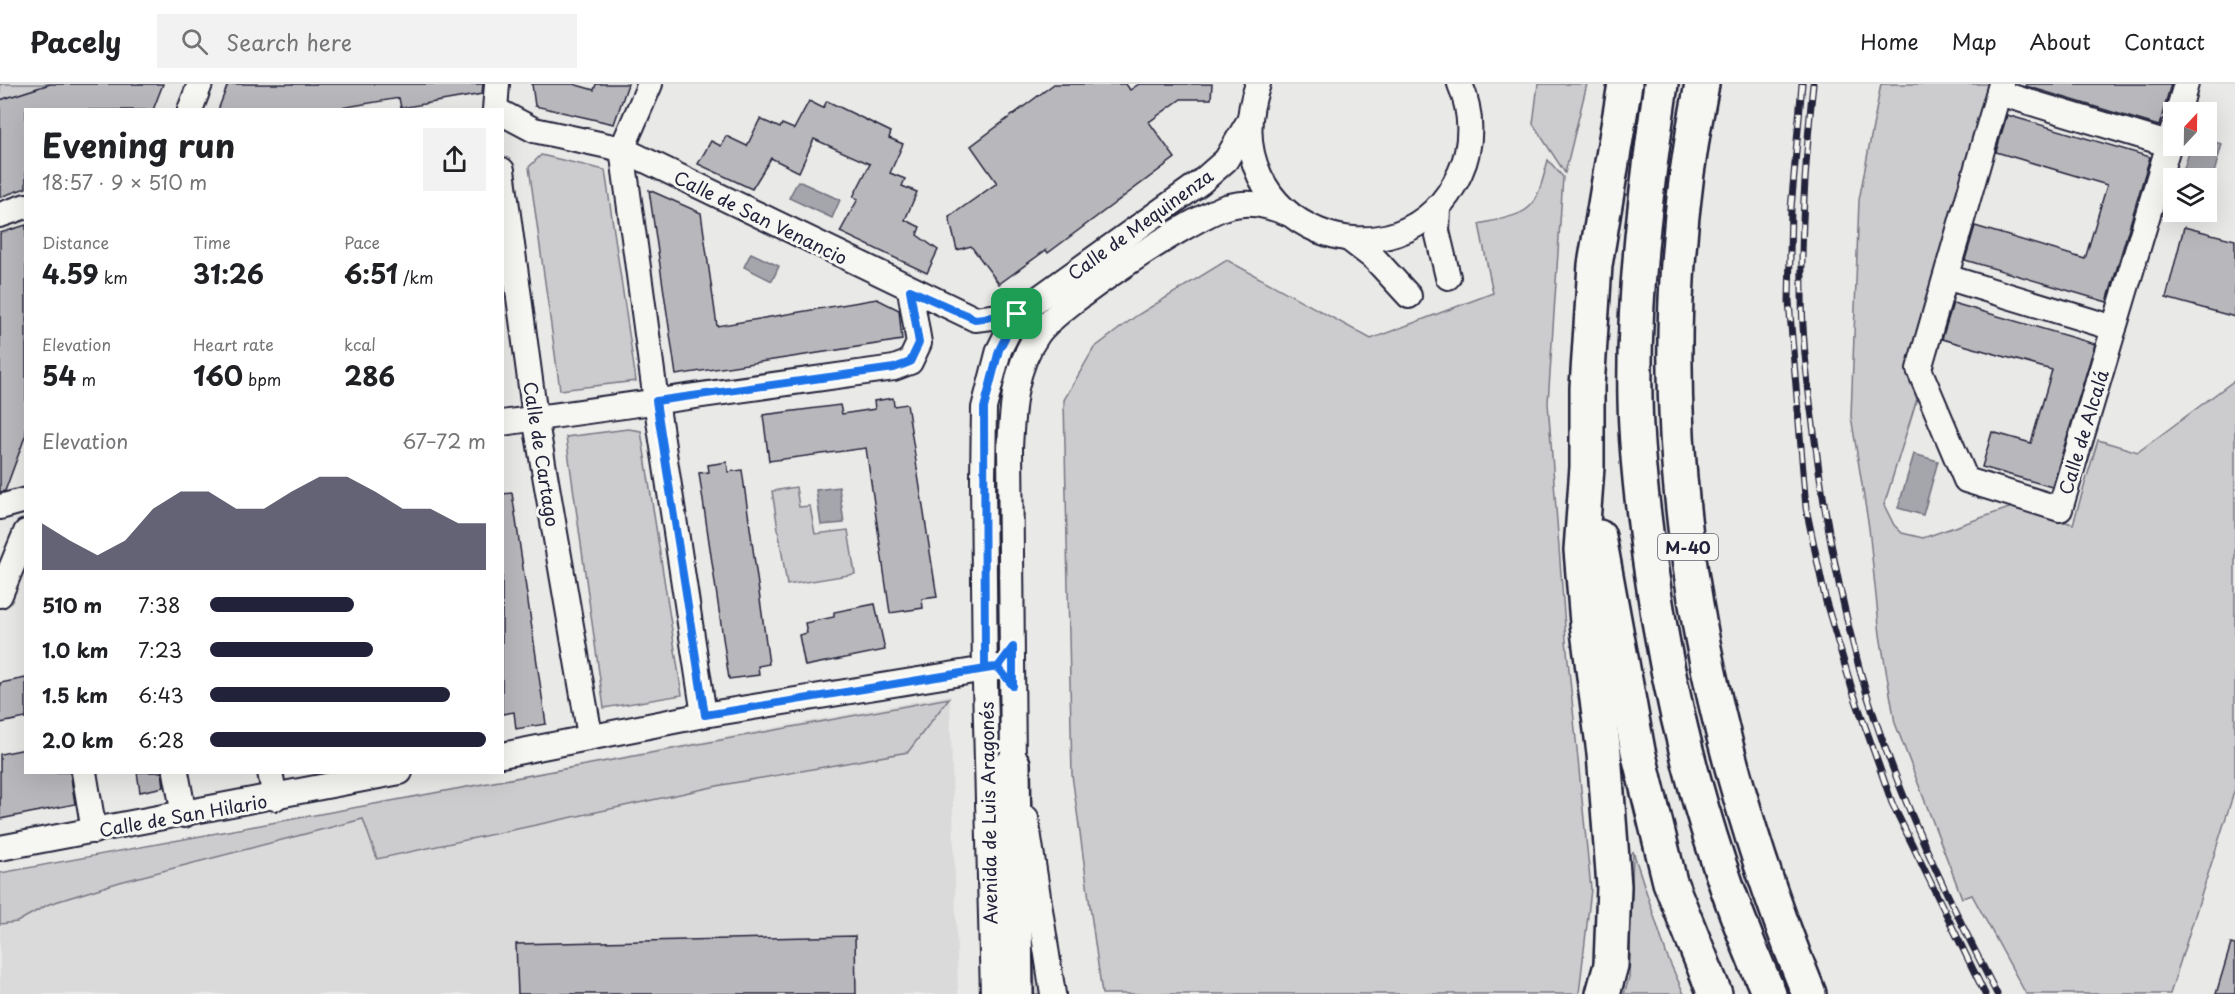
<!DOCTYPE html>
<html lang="en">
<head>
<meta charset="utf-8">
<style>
  :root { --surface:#fff; --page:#f2f2f2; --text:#202124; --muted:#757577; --line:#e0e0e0; --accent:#22223b }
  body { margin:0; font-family:"Playpen Sans",sans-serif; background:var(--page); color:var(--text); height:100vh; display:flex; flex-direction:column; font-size:22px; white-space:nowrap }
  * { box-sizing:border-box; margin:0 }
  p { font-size:20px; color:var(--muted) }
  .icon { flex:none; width:33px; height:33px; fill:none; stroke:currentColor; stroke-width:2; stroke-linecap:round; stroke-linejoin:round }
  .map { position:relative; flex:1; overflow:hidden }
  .side { position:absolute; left:24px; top:24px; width:480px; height:666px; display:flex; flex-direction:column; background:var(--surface); border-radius:0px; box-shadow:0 6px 24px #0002 }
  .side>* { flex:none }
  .needle { width:39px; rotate:22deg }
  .tools { position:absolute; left:2163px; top:18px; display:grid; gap:12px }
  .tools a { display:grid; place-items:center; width:54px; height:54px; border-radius:0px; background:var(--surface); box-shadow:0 6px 24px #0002; font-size:30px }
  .pin { position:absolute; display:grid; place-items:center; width:51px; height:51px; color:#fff; margin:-26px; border-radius:12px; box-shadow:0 3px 9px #0006 }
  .round { display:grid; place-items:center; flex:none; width:63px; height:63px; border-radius:0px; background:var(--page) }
  .overview { display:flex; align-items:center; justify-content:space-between; height:102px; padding:0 18px }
  h1 { font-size:33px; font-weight:700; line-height:45px }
  .figures { display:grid; grid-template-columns:repeat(3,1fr); gap:9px; height:102px; padding:6px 18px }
  .figures div { display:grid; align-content:center }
  .figures b { font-size:26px; font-weight:700 }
  .figures small { font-size:16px; font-weight:400 }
  .figures p { font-size:16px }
  .chart { height:168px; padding:12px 18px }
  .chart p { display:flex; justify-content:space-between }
  .chart svg { width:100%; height:108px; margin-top:6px; fill:var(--accent); opacity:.7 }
  ul { padding:0 18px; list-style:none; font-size:20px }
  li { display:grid; grid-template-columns:96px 72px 1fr; align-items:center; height:45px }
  li i { height:15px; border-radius:8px; background:var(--accent) }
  header { display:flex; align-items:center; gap:36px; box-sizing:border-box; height:84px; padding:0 30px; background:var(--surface); border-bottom:2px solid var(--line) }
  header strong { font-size:28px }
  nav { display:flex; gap:33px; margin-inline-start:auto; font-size:21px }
  .search { width:420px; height:54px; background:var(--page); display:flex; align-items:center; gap:15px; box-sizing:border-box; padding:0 21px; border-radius:0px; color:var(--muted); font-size:22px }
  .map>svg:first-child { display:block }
</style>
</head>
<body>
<header>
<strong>Pacely</strong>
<div class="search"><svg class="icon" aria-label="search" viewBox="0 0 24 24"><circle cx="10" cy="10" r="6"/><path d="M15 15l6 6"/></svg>Search here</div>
<nav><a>Home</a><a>Map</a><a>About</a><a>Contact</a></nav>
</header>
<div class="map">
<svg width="2235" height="910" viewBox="0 0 2235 910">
  <rect width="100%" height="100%" fill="#e9e9e7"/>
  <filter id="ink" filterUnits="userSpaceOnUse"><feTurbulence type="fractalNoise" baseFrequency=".0167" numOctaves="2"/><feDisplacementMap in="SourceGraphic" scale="12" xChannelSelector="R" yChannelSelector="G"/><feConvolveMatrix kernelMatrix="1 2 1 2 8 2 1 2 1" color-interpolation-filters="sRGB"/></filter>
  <g filter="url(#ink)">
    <polygon fill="#dadada" points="950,611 958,910 0,910 0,789"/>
    <g fill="#ccccce" stroke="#777784" stroke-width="1.5">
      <polygon points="0,0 50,0 0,16"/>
      <polygon points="1538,0 1587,0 1565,89 1533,40"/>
      <polygon points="1881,0 1993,0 1920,305 1884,421 1894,441 1902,449 1923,454 2012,423 2073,440 2098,356 2138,368 2235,296 2235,705 2170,910 2026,910 1972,811 1962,814 1895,639 1880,551 1869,444 1851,332 1859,116"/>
      <polygon points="541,71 605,86 636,297 560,306 529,83"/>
      <path d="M1548,76L1563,93L1548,319L1566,556L1591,805L1579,910H1102L1072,691L1064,316L1094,264L1136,232L1227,176L1371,255L1493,209L1479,140C1533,128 1534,130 1548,76Z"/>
      <polygon points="628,345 641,347 682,611 604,624 566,353"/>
      <polygon points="796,403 799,423 810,422 815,450 848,446 855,490 787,501 772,407"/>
      <polygon points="949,614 908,668 722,701 377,775 363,735 120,798 49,820 17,838 0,840 0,789"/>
      <polygon points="1633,767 1667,872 1684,910 1624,910 1629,894"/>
      <polygon points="1032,845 1044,910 1033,910"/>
    </g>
    <g fill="#a5a5ac" stroke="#71717f" stroke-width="1.5">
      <polygon points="2207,56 2222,60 2207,114 2206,94 2181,94 2191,62 2206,62"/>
      <polygon points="798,97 840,116 832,134 789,114"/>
      <polygon points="751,169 779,182 772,197 744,183"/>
      <polygon points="1914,370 1938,377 1923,431 1898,424"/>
      <polygon points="839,403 844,439 821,441 816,406"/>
    </g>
    <g fill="#b8b8bc" stroke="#22223b" stroke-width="1.5">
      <polygon points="50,0 163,0 153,26 26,26 26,104 0,113 0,16"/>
      <polygon points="228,0 483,0 482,10 401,24 399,14 329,26 218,26"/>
      <polygon points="532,0 573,0 594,6 596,0 628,0 614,40 535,22"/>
      <polygon points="1054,0 1126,0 1130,6 1139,0 1212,0 1211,15 1181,15 1149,38 1175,74 1048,169 1046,166 999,200 971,162 957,166 949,133 997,99 971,62"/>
      <polygon points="2026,0 2171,0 2159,42 2026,2"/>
      <polygon points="809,17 823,24 827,17 891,48 889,54 903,60 890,89 905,95 902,102 917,108 905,136 920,143 917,151 938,166 927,189 840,148 858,115 853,113 870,80 814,55 799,88 771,74 752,105 698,80 711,57 721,62 726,52 747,62 760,35 780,44 782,40 794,45"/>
      <polygon points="2007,31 2150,73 2107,218 1965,176 1975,142 2085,175 2107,101 1996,68"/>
      <polygon points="649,106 701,129 717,242 877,215 899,226 902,256 676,291"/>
      <polygon points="26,141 26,350 5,407 0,408 0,149"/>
      <polygon points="2184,143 2235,156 2235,233 2166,214"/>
      <polygon points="1953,219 2095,260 2052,403 1982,383 1992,348 2031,359 2052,286 1942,255"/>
      <polygon points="893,314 894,322 907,320 937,513 922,515 923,524 890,529 866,364 769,377 763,331 840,321 842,330 875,325 874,317"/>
      <polygon points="727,378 728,388 742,386 769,580 758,582 759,591 729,595 699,389 709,388 708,381"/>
      <polygon points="512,409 546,640 516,645 514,628 502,630 502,410"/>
      <polygon points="875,520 885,566 805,582 799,551 807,549 805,539 834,533 834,528"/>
      <polygon points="26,594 26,634 0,639 0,599"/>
      <polygon points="26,665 26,688 70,688 75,720 0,735 0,670"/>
      <polygon points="137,688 162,688 164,703 140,708"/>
      <polygon points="855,852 856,910 518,910 516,860"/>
      <polygon points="2231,860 2235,861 2235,910 2216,910"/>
    </g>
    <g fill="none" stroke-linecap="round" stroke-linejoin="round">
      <defs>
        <g id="street">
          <path d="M1258,0C1207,143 1402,218 1460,89C1473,61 1472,28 1460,0"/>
          <polyline points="2001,0 1919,285 1966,396 2060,425 2174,43"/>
          <polyline points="1999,9 2168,60"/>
          <polyline points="190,26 200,0"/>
          <polyline points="495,26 497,0"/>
          <polyline points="2178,28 2186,0"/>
          <polyline points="502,29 534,46 622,65 975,235 1017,230"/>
          <polyline points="622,65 656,317 704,631"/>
          <polyline points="622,65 650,0"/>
          <polyline points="502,86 535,333 590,652"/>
          <polyline points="1438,123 1437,147 1448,193"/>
          <polyline points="0,131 26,122"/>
          <polyline points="1349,155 1375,175 1409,212"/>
          <polyline points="1946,193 2114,244"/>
          <polyline points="502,339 894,284 910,278 919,259 910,206"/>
          <polyline points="0,423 26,416"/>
          <polyline points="0,511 26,448"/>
          <polyline points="502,671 704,631 998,583"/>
          <polyline points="84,688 94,747"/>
          <polyline points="176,688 184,731"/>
          <polyline points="270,688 275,714"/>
          <path d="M1017,695L1013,680L1010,364C1012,325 1014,284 1038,250C1058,221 1191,134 1226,123C1249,116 1266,121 1287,129"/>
          <polyline points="1026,734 1053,910"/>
          <polyline points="0,764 400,688"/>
          <polyline points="993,910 985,600 983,394 984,324 999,266 1017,230 1201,98 1226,76 1249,37"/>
        </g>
        <g id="highway">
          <path d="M1661,0C1646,105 1633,210 1635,316C1636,371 1643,425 1650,479C1671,630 1708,770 1769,910"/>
          <path d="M1702,0C1639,311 1691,620 1809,910"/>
          <polyline points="1599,453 1638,667 1670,798 1715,910"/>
          <polyline points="1013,680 1016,910"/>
          <polyline points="1603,910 1611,881 1614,802 1604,669 1587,539 1581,466 1587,383 1587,303 1595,181 1625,0"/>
        </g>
      </defs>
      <use href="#street" stroke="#22223b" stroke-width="28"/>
      <use href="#highway" stroke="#22223b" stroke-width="38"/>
      <use href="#street" stroke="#f6f6f2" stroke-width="24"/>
      <use href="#highway" stroke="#f6f6f2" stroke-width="33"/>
      <defs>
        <g id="rail">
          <polyline points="1802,0 1791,125 1789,217 1806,424 1826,518 1852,605 1892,719 1985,910"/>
          <path d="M1813,0C1806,69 1801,139 1802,208C1802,253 1807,297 1813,341C1823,424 1838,506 1860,587C1892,699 1944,807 1997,910"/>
        </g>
      </defs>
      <use href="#rail" stroke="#22223b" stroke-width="7"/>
      <use href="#rail" stroke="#f6f6f2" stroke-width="4.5" stroke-dasharray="14" stroke-linecap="butt"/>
    </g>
  </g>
  <g fill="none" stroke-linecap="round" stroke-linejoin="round" filter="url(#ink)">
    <defs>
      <polyline id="route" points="1017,230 999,266 984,324 985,584 998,583 1013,602 1013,563 998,583 705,631 656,317 894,284 910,278 919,259 910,206 975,235 1017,230"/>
    </defs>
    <use href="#route" stroke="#fff" stroke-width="12"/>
    <use href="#route" stroke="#1a73e8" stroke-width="8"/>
  </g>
  <g text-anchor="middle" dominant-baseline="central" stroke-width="6" stroke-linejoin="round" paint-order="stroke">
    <rect fill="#f6f6f2" stroke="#626272" stroke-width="1.5" x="1658" y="450" width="60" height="26" rx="4.5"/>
    <g font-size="16" font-weight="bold" fill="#22223b">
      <text x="1688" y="463">M-40</text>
    </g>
    <g font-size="18" fill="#22223b" stroke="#f6f6f2">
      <text transform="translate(761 133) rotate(26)">Calle de San Venancio</text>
      <text transform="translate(1140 140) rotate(-36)">Calle de Mequinenza</text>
      <text transform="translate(2083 348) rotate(-73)">Calle de Alcalá</text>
      <text transform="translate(542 370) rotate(81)">Calle de Cartago</text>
      <text transform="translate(988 729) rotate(-91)">Avenida de Luis Aragonés</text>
      <text transform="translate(183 731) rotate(-10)">Calle de San Hilario</text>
    </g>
  </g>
</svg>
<div class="tools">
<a><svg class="needle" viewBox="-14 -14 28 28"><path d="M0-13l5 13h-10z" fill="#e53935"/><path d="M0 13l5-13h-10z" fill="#757577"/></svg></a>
<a><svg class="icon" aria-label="layers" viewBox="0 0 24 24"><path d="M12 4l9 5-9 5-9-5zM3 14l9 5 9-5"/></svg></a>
</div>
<div class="pin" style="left:1017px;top:230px;background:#1e9e55"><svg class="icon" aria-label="arrive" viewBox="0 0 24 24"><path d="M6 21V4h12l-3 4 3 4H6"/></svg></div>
<section class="side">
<div class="overview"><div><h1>Evening run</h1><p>18:57 · 9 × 510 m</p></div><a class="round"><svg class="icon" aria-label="share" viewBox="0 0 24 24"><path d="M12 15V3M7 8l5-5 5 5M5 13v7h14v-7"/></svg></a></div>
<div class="figures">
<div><p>Distance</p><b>4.59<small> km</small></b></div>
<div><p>Time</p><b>31:26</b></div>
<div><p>Pace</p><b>6:51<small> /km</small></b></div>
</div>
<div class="figures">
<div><p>Elevation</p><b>54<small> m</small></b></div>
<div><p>Heart rate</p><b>160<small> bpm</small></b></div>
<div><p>kcal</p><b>286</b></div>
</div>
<div class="chart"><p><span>Elevation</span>67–72 m</p>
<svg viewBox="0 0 160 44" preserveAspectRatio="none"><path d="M0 44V25L10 32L20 38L30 32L40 19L50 12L60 12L70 19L80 19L90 12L100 6L110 6L120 12L130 19L140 19L150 25L160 25V44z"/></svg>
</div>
<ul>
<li><b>510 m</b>7:38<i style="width:52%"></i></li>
<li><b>1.0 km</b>7:23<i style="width:59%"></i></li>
<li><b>1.5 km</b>6:43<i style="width:87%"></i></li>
<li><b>2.0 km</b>6:28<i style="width:100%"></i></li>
</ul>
</section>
</div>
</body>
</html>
